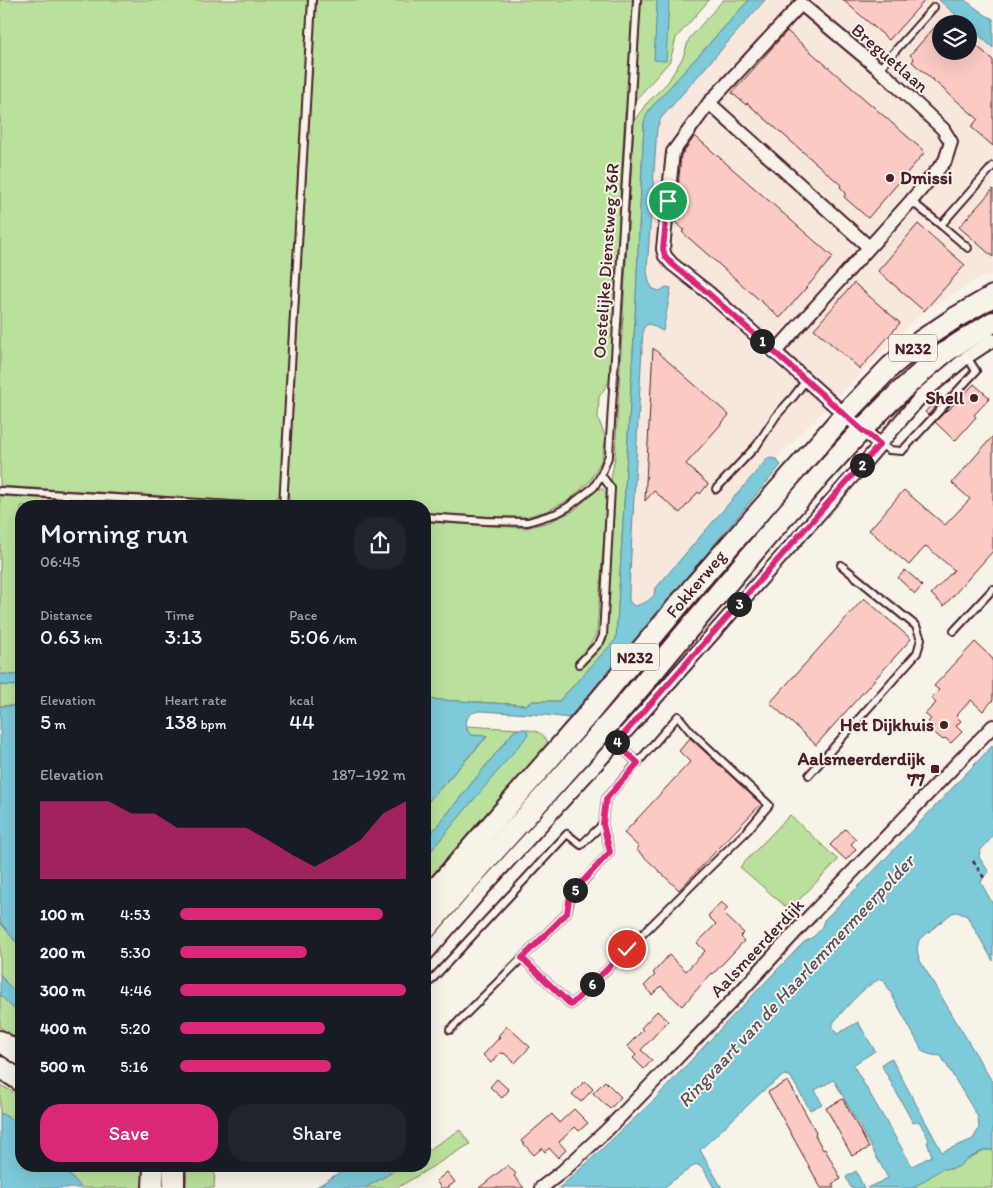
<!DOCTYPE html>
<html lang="en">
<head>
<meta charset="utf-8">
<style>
  :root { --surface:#171b24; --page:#20242c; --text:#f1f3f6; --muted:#9ea1a6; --accent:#db2777 }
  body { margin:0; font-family:Itim,sans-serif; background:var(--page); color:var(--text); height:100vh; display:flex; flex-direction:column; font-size:19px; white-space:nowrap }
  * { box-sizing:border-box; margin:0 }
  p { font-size:16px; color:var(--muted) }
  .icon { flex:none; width:28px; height:28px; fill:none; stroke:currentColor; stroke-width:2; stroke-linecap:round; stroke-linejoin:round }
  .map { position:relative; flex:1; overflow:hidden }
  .details { position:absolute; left:15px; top:500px; width:416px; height:672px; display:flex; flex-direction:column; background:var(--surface); border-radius:20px; box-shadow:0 5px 20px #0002 }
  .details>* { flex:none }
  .tools { position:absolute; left:932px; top:15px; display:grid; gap:10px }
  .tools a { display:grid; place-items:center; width:45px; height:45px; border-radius:50%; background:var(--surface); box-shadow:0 5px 20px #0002; font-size:25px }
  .pin { position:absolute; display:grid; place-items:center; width:42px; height:42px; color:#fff; margin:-21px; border:2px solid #fff; border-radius:50%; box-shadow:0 1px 5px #0007 }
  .km { position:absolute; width:25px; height:25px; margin:-12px; border-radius:50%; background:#222; color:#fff; font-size:14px; line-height:25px; text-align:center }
  .round { display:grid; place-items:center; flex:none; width:52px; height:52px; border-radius:20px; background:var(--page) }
  .summary { display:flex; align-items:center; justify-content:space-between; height:85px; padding:0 25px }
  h1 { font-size:28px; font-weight:600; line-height:38px }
  .metrics { display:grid; grid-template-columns:repeat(3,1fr); gap:8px; height:85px; padding:5px 25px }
  .metrics div { display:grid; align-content:center }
  .metrics b { font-size:21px; font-weight:600 }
  .metrics small { font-size:14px; font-weight:400 }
  .metrics p { font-size:14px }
  .chart { height:140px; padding:10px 25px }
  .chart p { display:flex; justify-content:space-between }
  .chart svg { width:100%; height:90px; margin-top:5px; fill:var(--accent); opacity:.7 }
  .action { display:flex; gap:10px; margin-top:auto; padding:10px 25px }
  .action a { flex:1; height:58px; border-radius:20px; background:var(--accent); color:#fff; font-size:20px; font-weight:600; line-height:58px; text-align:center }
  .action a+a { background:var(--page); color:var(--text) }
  ul { padding:0 25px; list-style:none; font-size:16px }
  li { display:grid; grid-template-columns:80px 60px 1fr; align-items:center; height:38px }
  li i { height:12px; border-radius:6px; background:var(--accent) }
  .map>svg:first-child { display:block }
</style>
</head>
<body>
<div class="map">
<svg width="993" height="1188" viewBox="0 0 993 1188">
  <rect width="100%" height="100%" fill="#f7f3e8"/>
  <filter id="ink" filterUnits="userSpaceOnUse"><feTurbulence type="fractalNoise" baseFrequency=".02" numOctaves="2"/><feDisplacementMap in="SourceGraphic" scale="10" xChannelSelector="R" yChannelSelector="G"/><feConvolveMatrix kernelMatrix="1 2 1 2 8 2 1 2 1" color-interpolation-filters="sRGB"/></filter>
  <g filter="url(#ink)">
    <polygon fill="#f8e7dd" points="765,0 939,0 966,24 941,24 941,51 969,51 969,26 993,48 993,274 975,280 919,315 776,459 768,458 648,601 642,604 634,606 629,601 629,591 643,329 644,326 649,324 663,331 660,291 653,289 649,282 647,271 657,128 661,118"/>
    <g fill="#bae19c" stroke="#828064">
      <polygon points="0,0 308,0 281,489 280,494 272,503 0,486"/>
      <polygon points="316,0 709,0 676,38 670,61 625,112 610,380 599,397 598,418 606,439 601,461 590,481 569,500 547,511 525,517 503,517 425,513 425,506 319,506 294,505 289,499 288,492"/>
      <path d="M723,0H749L649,110L644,122L635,318L616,640L559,701H533L526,705L425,699V522L526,528L549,522L573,511L598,489H603L607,494L597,631C592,644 584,652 574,662L578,668L599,649L604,640L613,486L611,479L615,457L634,121L646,104L668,82L683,57L689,39Z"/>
      <polygon points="0,496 170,506 21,506 21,675 0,674"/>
      <polygon points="0,685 21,686 21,706 0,706"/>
      <polygon points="466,726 519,729 514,731 425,841 425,805 487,737 471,735 467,730"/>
      <path d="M524,729C540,732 544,732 549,748L425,884V858L527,731Z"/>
      <polygon points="790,815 838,860 793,906 785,906 740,867"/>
      <polygon points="0,922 21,948 21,997 6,983 0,974"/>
      <polygon points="0,995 21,1016 21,1045 0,1027"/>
      <polygon points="0,1085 21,1096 21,1124 0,1113"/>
      <polygon points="460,1130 470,1144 397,1188 365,1188 402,1166 425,1166 425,1152"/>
      <polygon points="984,1150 993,1150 993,1188 913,1188 942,1168 950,1169 958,1167 967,1159"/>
      <polygon points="61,1166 146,1166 145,1188 82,1188"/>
      <polygon points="187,1166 215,1166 214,1188 186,1188"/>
    </g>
    <g fill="#7ccada" stroke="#688694" fill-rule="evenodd">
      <polygon points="657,0 669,0 666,61 654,60"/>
      <path d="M749,0H765L661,118L657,128L647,271L649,282L653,289L660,291L666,287L671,288L663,331L649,324L645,326L643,329L629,591V601L634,606C643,604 648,602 654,595L655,589L768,458L776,459L781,465L569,718L545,715L481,711C468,712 465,718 467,730L471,735L487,736L425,805V699L526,705L533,701H559L616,639L635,318L644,122L649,110Z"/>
      <polygon points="939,0 965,0 984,14 993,19 993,48 969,26 969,24 966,24"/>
      <polygon points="0,674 21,675 21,686 0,685"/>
      <polygon points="0,706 21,706 21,948 0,922"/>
      <polygon points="519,729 524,729 527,731 528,735 425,858 425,841 514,731"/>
      <path d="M993,745V836L980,851L979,857L989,872L984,876L981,883L993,904V961L967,916L957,912L952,913L919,940L917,949L919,959L993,1083V1150H984L975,1155L967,1159L958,1167L950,1169H942L913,1188H867L888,1178L834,1080L815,1090L822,1104L810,1110L790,1076L784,1075L764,1090L700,1150L722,1188H714L703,1168L696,1164L663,1188H559L585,1165L655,1099L724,1025L804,942C813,938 822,931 824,920L867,878ZM882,979L886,984L923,1052L932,1055L941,1056L978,1117L979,1128L973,1139L942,1152L891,1058L883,1063L882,1066L913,1123L919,1121L929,1140L927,1142L932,1156L912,1166L853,1065L875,1051L858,1022L837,1034L833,1028V1023C842,1012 869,980 882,979Z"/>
      <polygon points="0,974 6,983 21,997 21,1016 0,995"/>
      <polygon points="0,1113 21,1124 21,1166 61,1166 82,1188 0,1188"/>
      <polygon points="350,1166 387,1166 391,1173 365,1188 315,1188"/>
      <polygon points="856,1171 864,1188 851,1188 846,1177"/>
    </g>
    <g fill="#facac3" stroke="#4a1f2b">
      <polygon points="843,0 925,0 889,40"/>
      <polygon points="941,20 941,51 969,51 969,39 993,60 993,146 971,127 978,119 912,62 914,59 910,55"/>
      <polygon points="787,31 925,152 868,218 844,197 846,193 840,187 841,185 747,103 746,105 732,93"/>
      <polygon points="695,136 833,257 780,318 682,232 684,230 675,222 681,155"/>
      <polygon points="993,189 993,257 959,227"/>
      <polygon points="918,224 965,265 924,311 878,271"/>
      <polygon points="854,283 900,323 860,369 814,329"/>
      <polygon points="653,348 729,415 686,464 708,484 700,494 698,492 680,513 654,491 645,501"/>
      <polygon points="974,384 990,398 974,415 976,417 955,441 935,422 948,409 949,410 957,400 958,401"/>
      <polygon points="937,399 940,402 928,415 925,412"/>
      <polygon points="993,436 993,551 944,606 931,594 954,570 926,546 909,565 869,530 904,490 945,525 970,499 952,483"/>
      <polygon points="905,570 917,580 922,586 915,594 898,578"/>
      <polygon points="864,598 911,639 816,745 770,703"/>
      <polygon points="975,642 993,659 993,700 983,711 971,700 956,716 961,721 956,726 962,732 951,743 945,738 943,740 931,730 934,727 928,722 931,719 925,714 936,703 931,698 939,690 934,686"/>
      <polygon points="690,738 761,804 679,890 636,849 639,847 624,833 690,762 679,751"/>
      <polygon points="845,829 856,839 851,844 856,849 846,860 830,845"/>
      <polygon points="721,902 728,908 723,913 744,933 740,937 744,941 713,974 712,973 682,1006 661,986 652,995 644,986 655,975 653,973 669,955 686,971 705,951 697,943 716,924 708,916"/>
      <polygon points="657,1011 668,1021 641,1050 652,1060 644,1069 633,1058 636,1055 627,1046 643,1030 641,1028"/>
      <polygon points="507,1026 530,1047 515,1063 504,1053 503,1054 501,1052 491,1063 483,1055 500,1037 498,1036"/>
      <polygon points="497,1079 509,1090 502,1098 490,1087"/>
      <polygon points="585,1081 593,1089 581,1102 572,1094"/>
      <polygon points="605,1081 621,1097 610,1109 593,1093"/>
      <polygon points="788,1081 816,1132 815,1135 823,1150 825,1149 841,1179 832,1184 834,1188 821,1188 768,1092"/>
      <polygon points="843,1099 869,1148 852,1156 826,1108"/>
      <polygon points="574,1109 588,1123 579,1131 575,1127 559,1142 566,1150 558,1158 549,1148 545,1152 542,1148 534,1155 521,1141 552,1114 559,1123"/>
      <polygon points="508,1165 516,1174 514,1176 524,1188 479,1188"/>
      <polygon points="447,1172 455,1182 447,1188 441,1188 436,1181"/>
    </g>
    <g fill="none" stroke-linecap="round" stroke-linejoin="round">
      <defs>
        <g id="lane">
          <polyline points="879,69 934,7"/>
          <polyline points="911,201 941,225 993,166"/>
          <polyline points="941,225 968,248"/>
          <polyline points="880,444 889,450 902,451 976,371 967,357"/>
          <polyline points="716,489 757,445 776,416 794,396 806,380"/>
          <polyline points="0,491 247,506"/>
          <polyline points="283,506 312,0"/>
          <polyline points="425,517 486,521 528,522 557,513 568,507 594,487 601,475 609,455 637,0"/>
          <polyline points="954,631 993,589"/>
          <polyline points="579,664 600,642 603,636 611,488 601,475"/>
          <polyline points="616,743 638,763"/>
          <polyline points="809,775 917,653 921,639 916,626 841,565"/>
          <polyline points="425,987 567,834 581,845 603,824"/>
          <polyline points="450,1030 567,913 571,895 610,852 603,824 606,799 678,716 691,732 769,805 748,830 708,869 571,1005 522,958"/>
        </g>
        <g id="street">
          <polyline points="709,103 869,247"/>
          <polyline points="775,352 911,201 945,161 951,142 943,129 879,69 801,4 709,103 673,152 663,249 665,256 672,264 709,293 862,430 880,444"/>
          <polyline points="425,956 484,888 616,743 861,467 924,393 967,357 993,340"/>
          <polyline points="541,1188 563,1171 607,1130 640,1096 732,1001 810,916 993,726"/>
        </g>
        <g id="primary">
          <polyline points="425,901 584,719 696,584 845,414 890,367 922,340 955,318 993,296"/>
          <path d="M425,930C496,847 572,768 642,685C690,627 739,569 788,512C835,459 882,404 937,359C953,345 975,334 993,322"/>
          <polyline points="0,1041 21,1055"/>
          <polyline points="0,1067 21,1081"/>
          <polyline points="174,1166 174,1188"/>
          <polyline points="153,1188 154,1166"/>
        </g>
      </defs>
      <use href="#lane" stroke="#4a1f2b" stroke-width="10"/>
      <use href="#street" stroke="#4a1f2b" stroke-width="16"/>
      <use href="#primary" stroke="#4a1f2b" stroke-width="24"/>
      <polyline stroke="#4a1f2b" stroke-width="2.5" stroke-dasharray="4 4" stroke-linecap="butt" points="973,861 984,878"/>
      <use href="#lane" stroke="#f7f3e8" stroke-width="6"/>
      <use href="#street" stroke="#f7f3e8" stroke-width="12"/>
      <use href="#primary" stroke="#f7f3e8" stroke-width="20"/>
    </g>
  </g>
  <g fill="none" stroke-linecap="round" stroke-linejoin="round" filter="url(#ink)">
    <defs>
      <polyline id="route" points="627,949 571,1005 522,958 567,913 570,895 610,852 603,824 606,799 638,763 616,743 880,444 862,430 708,293 672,264 665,256 663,249 668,201"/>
    </defs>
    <use href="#route" stroke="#fff" stroke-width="10"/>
    <use href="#route" stroke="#db2777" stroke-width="6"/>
  </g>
  <g fill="#4a1f2b" stroke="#f7f3e8" stroke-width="2">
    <circle cx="890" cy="178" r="5"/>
    <circle cx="974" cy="398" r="5"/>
    <circle cx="944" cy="725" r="5"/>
    <rect x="930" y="764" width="10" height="10" rx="2.5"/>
  </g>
  <g text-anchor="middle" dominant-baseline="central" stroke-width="4" stroke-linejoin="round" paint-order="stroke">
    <g fill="#f7f3e8" stroke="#7e5f64" stroke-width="1">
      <rect x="889" y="334.5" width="48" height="27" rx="4"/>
      <rect x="611" y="643.5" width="48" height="27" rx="4"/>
    </g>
    <g font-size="16" font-weight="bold" fill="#4a1f2b">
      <text x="913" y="348">N232</text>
      <text x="635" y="657">N232</text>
    </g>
    <g font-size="18" fill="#4a1f2b" stroke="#f7f3e8">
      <text transform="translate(890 58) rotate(41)">Breguetlaan</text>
      <text transform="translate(606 261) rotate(-86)">Oostelijke Dienstweg 36R</text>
      <text transform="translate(696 584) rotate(-50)">Fokkerweg</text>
      <text transform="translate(757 948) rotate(-47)">Aalsmeerderdijk</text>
    </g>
    <g font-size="18" font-weight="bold" fill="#4a1f2b" stroke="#f7f3e8" text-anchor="end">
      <text x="900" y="178" text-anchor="start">Dmissi</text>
      <text x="964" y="398">Shell</text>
      <text x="934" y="725">Het Dijkhuis</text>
      <text x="925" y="759">Aalsmeerderdijk<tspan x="925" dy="21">77</tspan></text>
    </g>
    <g font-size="19" font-style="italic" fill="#595260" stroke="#f7f3e8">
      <text transform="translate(796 981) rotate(-47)">Ringvaart van de Haarlemmermeerpolder</text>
    </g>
  </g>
</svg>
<div class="tools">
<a><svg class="icon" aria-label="layers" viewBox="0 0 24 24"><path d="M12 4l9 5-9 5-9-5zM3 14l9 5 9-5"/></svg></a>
</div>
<div class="pin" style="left:668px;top:201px;background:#1e9e55"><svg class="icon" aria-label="arrive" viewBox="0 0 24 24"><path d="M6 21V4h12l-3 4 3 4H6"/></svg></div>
<div class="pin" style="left:627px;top:949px;background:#d93025"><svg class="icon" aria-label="check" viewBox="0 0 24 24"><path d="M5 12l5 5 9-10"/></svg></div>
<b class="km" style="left:762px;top:341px">1</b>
<b class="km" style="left:862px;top:465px">2</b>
<b class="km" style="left:739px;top:604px">3</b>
<b class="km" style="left:617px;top:742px">4</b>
<b class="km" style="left:575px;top:890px">5</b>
<b class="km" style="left:592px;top:984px">6</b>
<section class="details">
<div class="summary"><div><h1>Morning run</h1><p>06:45</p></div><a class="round"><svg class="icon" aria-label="share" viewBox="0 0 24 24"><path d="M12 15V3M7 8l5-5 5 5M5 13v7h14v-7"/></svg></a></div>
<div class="metrics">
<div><p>Distance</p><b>0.63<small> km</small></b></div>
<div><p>Time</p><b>3:13</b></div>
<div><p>Pace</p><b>5:06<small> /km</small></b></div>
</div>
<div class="metrics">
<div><p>Elevation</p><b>5<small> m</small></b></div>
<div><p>Heart rate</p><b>138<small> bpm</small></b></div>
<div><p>kcal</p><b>44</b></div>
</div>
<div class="chart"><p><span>Elevation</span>187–192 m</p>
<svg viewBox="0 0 160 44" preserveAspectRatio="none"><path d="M0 44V6L10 6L20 6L30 6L40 12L50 12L60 19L70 19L80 19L90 19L100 25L110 32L120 38L130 32L140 25L150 12L160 6V44z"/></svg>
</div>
<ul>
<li><b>100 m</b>4:53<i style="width:90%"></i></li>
<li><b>200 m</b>5:30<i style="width:56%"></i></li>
<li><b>300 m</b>4:46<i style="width:100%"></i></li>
<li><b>400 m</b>5:20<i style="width:64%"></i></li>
<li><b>500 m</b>5:16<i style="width:67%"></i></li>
</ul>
<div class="action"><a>Save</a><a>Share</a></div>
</section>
</div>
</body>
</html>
